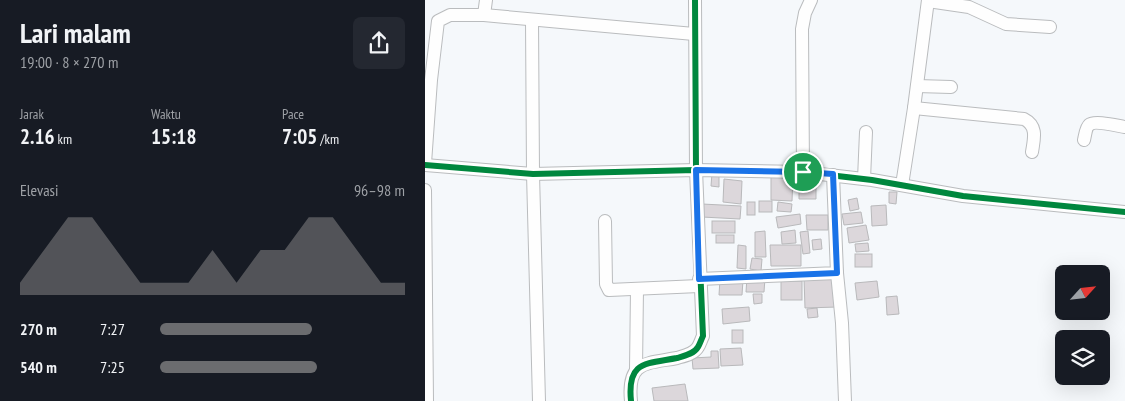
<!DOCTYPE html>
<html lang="id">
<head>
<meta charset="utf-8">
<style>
  :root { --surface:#171b24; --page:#242831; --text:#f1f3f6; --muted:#9ea1a6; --accent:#6b6c6f }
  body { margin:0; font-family:"PT Sans Narrow",sans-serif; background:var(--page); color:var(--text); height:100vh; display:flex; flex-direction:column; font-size:19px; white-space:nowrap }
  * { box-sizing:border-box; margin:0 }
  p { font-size:16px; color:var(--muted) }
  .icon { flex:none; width:28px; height:28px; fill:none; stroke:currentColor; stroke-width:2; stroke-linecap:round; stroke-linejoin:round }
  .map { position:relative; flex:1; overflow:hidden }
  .drawer { display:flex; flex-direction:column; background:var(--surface); width:425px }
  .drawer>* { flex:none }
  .needle { width:32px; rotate:63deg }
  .buttons { position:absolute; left:630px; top:265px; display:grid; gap:10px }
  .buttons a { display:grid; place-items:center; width:55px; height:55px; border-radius:8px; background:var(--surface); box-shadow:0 5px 20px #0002; font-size:25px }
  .pin { position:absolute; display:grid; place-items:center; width:42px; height:42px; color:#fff; margin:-21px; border:2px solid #fff; border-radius:50%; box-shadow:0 1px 5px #0007 }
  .round { display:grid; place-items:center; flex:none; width:52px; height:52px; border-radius:8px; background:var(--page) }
  .head { display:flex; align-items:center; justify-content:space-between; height:85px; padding:0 20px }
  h1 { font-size:28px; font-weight:700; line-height:38px }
  .stats { display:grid; grid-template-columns:repeat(3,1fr); gap:8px; height:85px; padding:5px 20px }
  .stats div { display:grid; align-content:center }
  .stats b { font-size:21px; font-weight:700 }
  .stats small { font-size:14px; font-weight:400 }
  .stats p { font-size:14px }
  .chart { height:140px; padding:10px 20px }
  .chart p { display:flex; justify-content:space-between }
  .chart svg { width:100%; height:90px; margin-top:5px; fill:var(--accent); opacity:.7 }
  ul { padding:0 20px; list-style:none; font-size:16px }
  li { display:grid; grid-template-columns:80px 60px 1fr; align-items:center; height:38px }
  li i { height:12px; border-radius:6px; background:var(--accent) }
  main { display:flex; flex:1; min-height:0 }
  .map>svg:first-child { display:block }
</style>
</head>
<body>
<main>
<section class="drawer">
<div class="head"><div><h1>Lari malam</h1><p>19:00 · 8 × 270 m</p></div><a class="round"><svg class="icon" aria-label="share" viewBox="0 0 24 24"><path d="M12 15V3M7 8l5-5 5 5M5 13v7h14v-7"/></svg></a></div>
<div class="stats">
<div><p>Jarak</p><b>2.16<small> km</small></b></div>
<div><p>Waktu</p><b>15:18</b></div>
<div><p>Pace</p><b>7:05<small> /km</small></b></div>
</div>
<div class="chart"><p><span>Elevasi</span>96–98 m</p>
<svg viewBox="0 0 160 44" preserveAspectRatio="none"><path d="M0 44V38L10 22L20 6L30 6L40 22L50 38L60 38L70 38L80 22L90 38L100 22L110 22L120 6L130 6L140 22L150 38L160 38V44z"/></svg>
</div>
<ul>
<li><b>270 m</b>7:27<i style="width:62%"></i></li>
<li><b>540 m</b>7:25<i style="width:64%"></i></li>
</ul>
</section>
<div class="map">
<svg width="700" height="401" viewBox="0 0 700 401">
  <rect width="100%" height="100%" fill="#f5f8fb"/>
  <g fill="#dcd7db" stroke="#b9b9bb">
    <polygon points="287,173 294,173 294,187 286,186"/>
    <polygon points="346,176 368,177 367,201 346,200"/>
    <polygon points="374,176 391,177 391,199 374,199"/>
    <polygon points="299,179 317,181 316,204 298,202"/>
    <polygon points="464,192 472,192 471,204 464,203"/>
    <polygon points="432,198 434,209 425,211 423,200"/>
    <rect x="334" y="201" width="13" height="11"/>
    <rect x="322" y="202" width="8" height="13"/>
    <polygon points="353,202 367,204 366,212 352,211"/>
    <polygon points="277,204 316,206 315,219 277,217"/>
    <polygon points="461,205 462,225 447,226 446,206"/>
    <polygon points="436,212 438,223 419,225 417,214"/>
    <polygon points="375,214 376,224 353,228 351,217"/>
    <polygon points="381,215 403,215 403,230 382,230"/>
    <rect x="287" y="221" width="23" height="12"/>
    <polygon points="441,225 444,240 424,243 422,228"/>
    <polygon points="370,230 371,243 357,244 356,232"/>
    <polygon points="340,231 341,257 330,257 330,232"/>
    <polygon points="383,231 385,253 378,254 375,232"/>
    <rect x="291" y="235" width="18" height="8"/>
    <polygon points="396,239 397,249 388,250 387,240"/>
    <polygon points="443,243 444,251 431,252 430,244"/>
    <polygon points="313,245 321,246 321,269 312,268"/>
    <polygon points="345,245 376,245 376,266 346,266"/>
    <rect x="430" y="254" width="17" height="13"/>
    <polygon points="327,258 337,259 336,271 325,269"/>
    <polygon points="322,277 340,278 339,292 321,292"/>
    <polygon points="411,277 412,307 380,308 379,278"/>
    <polygon points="295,279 318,280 317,295 294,295"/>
    <rect x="356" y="281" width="21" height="19"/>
    <polygon points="452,281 454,297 432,300 430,283"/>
    <polygon points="328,294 337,294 337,303 329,304"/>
    <polygon points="472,296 474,314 462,315 461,297"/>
    <polygon points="324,307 325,321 298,324 297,309"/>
    <polygon points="392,308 393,317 383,318 382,309"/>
    <rect x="307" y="330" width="11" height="13"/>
    <polygon points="316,348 318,365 296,366 295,349"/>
    <polygon points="286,351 293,351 294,368 268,369 267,358 286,357"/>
    <polygon points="260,384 263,401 229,401 227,388"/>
  </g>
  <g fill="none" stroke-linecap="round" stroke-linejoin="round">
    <defs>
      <g id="street">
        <polyline points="503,1 544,7 581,24 625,27"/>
        <polyline points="59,15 269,34"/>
        <polyline points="107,20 108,174 114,401"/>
        <polyline points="492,86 526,87"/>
        <path d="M489,108L599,119C613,126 609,139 607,152"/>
        <path d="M659,140C660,136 661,127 664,125C669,120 693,126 700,127"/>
        <polyline points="0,163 6,80 13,21 25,15 59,15 61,0"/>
        <polyline points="0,165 108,174 271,170 378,172 447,180 538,196 700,212"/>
        <polyline points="378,172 377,29 380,13 386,0"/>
        <polyline points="439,179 441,132"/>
        <polyline points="477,185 489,108 503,0"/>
        <polyline points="0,190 2,401"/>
        <polyline points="180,221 181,284 184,290 274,286"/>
        <polyline points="412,273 417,323 420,401"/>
        <polyline points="274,279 412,273 408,175"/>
        <polyline points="211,369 212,289"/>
        <path d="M206,401C202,361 220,364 252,358C259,356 269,354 273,347C275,344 276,340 278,336L271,170L270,0"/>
      </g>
    </defs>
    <use href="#street" stroke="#babcbe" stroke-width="14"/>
    <use href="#street" stroke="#fefefe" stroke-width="12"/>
    <defs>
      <g id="cycleway">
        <polyline points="0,165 108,174 271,170 378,172 447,180 538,196 700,212"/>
        <path d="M206,401C202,361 220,364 252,358C259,356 269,354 273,347C275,344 276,340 278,336L271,170L270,0"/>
      </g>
    </defs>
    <use href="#cycleway" stroke="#fff" stroke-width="9"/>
    <use href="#cycleway" stroke="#00873e" stroke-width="6"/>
  </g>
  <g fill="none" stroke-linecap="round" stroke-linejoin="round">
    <defs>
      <polygon id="route" points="271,170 378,172 408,174 412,273 274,279"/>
    </defs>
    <use href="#route" stroke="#fff" stroke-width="10"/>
    <use href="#route" stroke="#1a73e8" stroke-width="6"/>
  </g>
</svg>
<div class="buttons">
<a><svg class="needle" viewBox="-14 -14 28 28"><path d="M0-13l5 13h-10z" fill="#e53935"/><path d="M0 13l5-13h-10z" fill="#9ea1a6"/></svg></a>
<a><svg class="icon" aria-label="layers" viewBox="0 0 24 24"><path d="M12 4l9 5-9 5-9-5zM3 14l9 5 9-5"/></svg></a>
</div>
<div class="pin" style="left:378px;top:172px;background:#1e9e55"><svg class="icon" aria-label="arrive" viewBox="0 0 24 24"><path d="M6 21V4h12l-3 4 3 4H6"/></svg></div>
</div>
</main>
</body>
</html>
